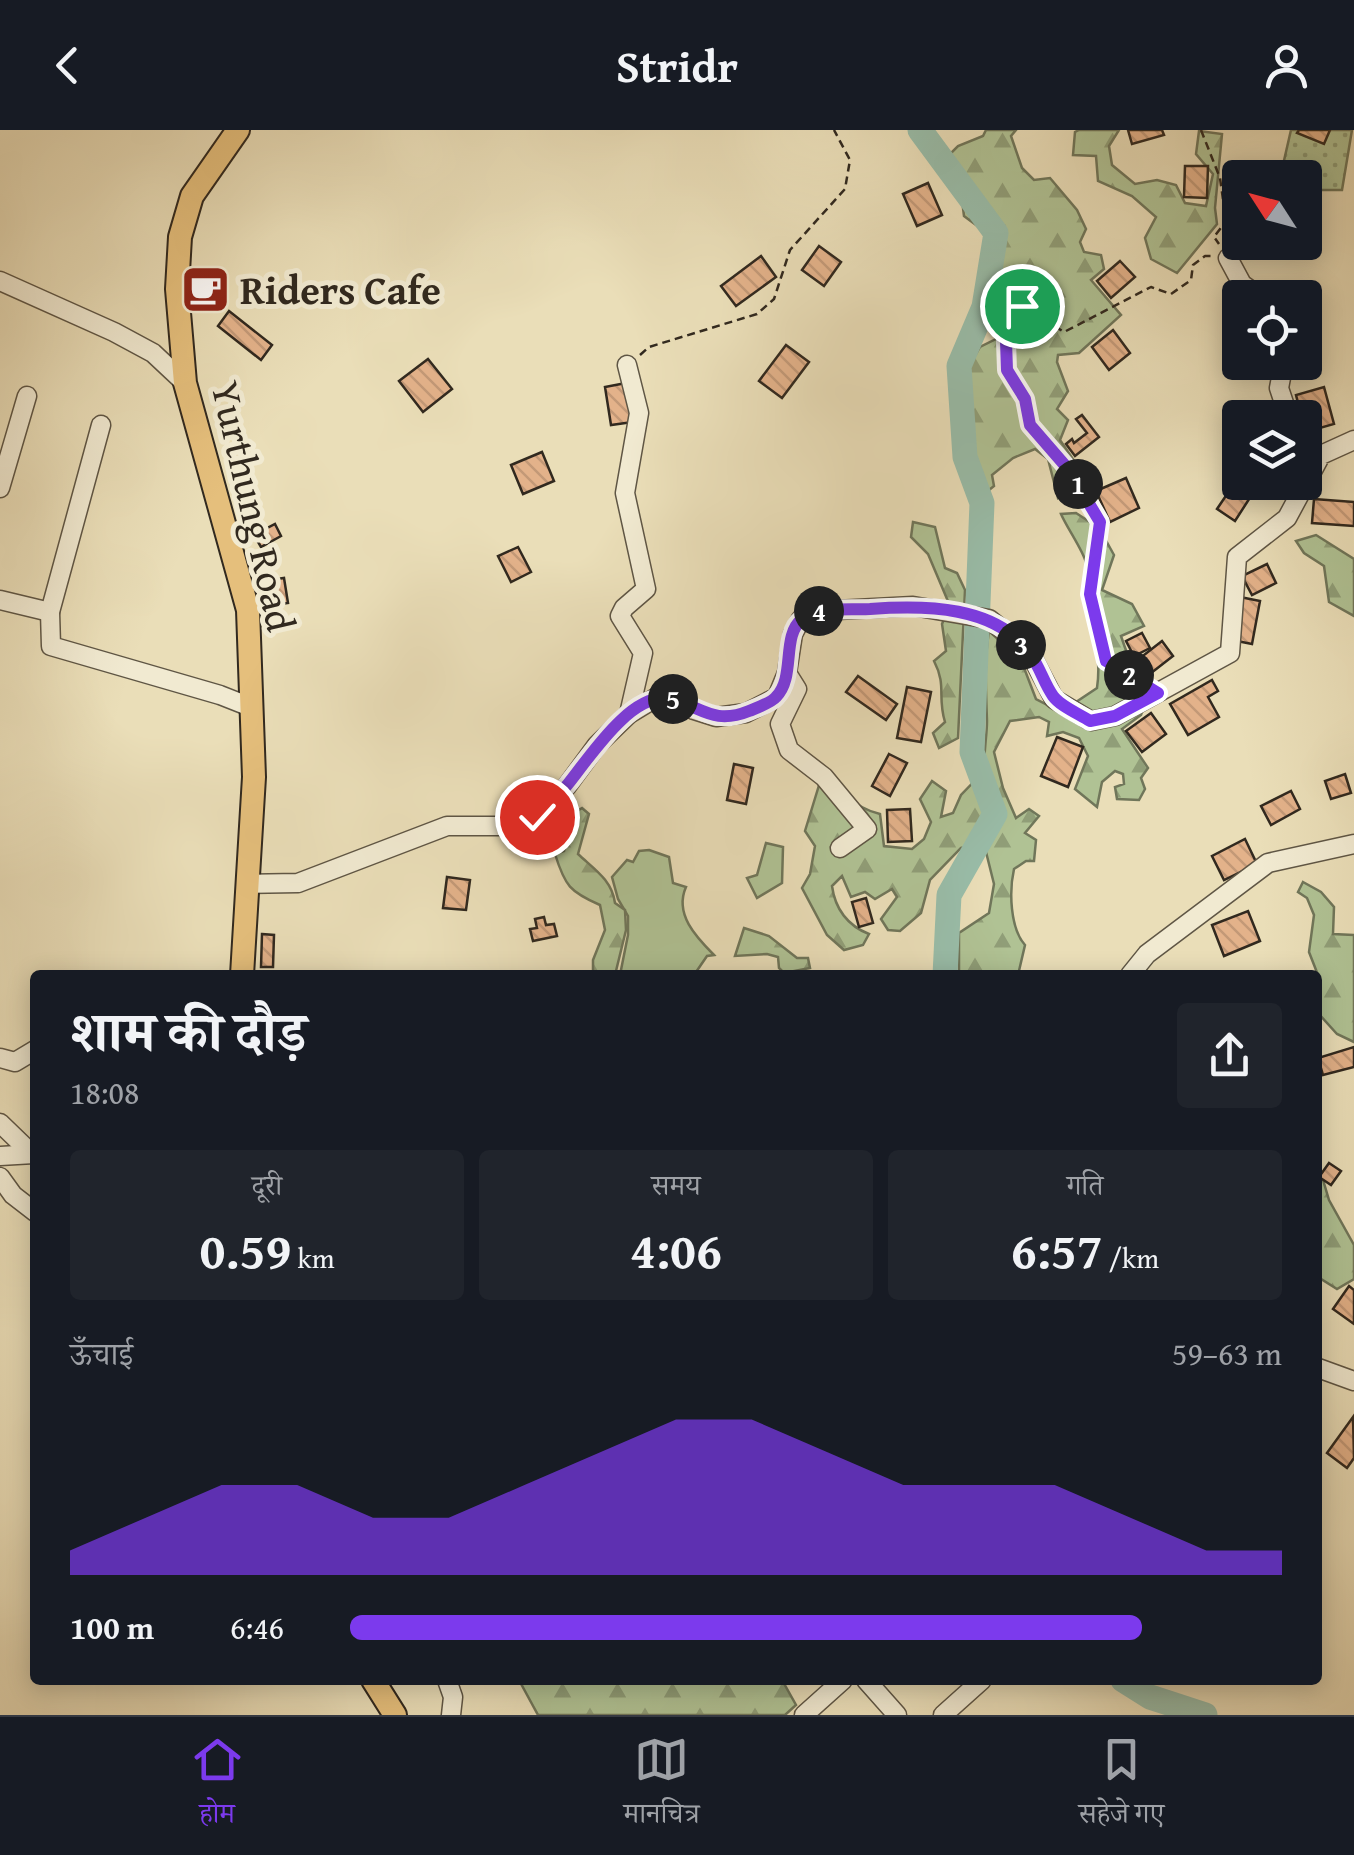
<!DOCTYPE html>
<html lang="hi">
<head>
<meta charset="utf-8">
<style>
  :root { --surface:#171b24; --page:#20242c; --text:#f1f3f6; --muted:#9ea1a6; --line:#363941; --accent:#7c3aed }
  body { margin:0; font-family:"Gentium Book Plus","Noto Serif Devanagari",serif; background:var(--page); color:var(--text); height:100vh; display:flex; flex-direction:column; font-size:38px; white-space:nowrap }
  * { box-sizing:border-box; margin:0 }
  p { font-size:32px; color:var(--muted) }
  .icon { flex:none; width:55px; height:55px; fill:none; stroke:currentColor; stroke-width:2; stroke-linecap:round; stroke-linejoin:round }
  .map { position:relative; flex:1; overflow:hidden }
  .panel { position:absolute; left:30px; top:840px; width:1292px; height:715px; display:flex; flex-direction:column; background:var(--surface); border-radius:10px; box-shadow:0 5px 25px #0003 }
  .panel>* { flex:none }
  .needle { width:65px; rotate:306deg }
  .controls { position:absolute; left:1222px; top:30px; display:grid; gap:20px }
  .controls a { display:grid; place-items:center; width:100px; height:100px; border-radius:10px; background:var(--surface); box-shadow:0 5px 25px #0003; font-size:50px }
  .pin { position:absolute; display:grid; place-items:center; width:85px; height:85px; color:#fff; margin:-42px; border:5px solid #fff; border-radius:50%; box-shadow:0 2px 10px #0007 }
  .km { position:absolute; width:50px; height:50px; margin:-25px; border-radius:50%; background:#222; color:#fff; font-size:28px; line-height:50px; text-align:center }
  .round { display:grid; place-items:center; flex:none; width:105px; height:105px; border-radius:10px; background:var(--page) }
  .headline { display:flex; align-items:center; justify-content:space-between; height:170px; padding:0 40px }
  h1 { font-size:55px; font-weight:700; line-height:75px }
  .figures { display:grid; grid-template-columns:repeat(3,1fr); gap:15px; height:170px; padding:10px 40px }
  .figures div { display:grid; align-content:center; border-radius:10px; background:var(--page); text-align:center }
  .figures b { font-size:50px; font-weight:700 }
  .figures small { font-size:28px; font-weight:400 }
  .figures p { font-size:28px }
  .chart { height:280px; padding:20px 40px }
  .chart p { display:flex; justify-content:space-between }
  .chart svg { width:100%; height:180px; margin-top:10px; fill:var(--accent); opacity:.7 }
  ul { padding:0 40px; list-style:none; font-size:32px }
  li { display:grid; grid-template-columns:160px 120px 1fr; align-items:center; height:75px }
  li i { height:25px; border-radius:12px; background:var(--accent) }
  header { display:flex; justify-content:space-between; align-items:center; height:130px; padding:0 40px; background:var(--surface); font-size:45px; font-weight:700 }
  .dock { display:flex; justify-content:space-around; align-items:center; height:140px; border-top:2px solid var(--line); background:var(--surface); font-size:28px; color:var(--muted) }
  .dock a { display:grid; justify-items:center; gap:5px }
  .dock .active { color:var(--accent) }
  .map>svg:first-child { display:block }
</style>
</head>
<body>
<header><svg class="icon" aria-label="back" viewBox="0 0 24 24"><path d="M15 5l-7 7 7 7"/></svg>Stridr<svg class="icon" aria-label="person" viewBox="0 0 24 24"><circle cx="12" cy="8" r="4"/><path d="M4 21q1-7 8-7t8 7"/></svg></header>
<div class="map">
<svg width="1354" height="1585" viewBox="0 0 1354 1585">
  <defs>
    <pattern id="forest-firs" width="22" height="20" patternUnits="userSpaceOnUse" patternTransform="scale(2.5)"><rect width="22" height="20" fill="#b0c294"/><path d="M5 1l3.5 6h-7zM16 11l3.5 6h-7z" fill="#909e78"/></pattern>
    <pattern id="garden-dots" width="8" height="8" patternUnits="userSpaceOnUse" patternTransform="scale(2.5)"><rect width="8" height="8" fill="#b0c294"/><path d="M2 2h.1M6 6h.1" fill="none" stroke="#909e78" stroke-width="1.8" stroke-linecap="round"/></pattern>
    <pattern id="building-back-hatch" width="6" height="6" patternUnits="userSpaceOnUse" patternTransform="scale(2.5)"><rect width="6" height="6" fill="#e3b28a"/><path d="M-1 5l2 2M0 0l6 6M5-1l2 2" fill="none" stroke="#c39977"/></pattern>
  </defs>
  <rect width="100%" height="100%" fill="#eadeb8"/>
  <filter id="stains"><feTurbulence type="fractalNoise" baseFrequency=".002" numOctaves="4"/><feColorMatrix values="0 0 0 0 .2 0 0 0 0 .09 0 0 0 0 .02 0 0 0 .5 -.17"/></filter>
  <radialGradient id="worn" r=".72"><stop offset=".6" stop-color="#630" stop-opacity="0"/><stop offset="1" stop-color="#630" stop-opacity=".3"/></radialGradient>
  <g fill="#b0c294" stroke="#70765a" stroke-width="2.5">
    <polygon points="766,713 783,717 782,753 757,768 747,748 757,745"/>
    <path d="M649,720L669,727L673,753L686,757C674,784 696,807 714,825L707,826L694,845H620L628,805V786L618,769L612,747L627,730L633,732L639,721Z"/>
  </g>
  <g fill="url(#forest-firs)" stroke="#70765a" stroke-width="2.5">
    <path d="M986,0H1016L1011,6L1022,38L1034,50L1050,48L1077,80L1086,99L1080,112L1084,122L1101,125L1104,139L1091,150L1121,185L1079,223L1058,225L1057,232L1068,261L1057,279L1068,290L1060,310L1083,344L1078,355L1058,368L1048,329L1035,319L1013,328L992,345L994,356L989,360L972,330L964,245L980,217L1006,204C982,166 1004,138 1004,96L984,101L964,86L962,70L938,36L958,16L983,6Z"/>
    <polygon points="1079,0 1119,0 1109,16 1112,35 1135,54 1157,50 1176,55 1185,73 1206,76 1213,44 1196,24 1199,1 1222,4 1215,78 1217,94 1177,143 1151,129 1145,108 1156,87 1132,66 1098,51 1096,26 1073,25 1075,2"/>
    <path d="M1076,383L1099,398L1114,425L1102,460L1132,474L1144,496L1121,506C1128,527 1133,543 1151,557L1141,585L1122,599L1148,638L1141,648L1145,659L1139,670L1117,669L1115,657L1124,654L1123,644L1115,641L1102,652L1097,677L1075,659L1088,626L1079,608L1063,602L1047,606L1049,592L1039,587L1010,591L994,622L1003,658L1016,688L1029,679L1039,686L1025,703L1036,710L1034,731H1026L1014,739C1009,761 1010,798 1025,815L1018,845H959V803L989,783L994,754L986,722L970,716L961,718L930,750L921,783L900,801L888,800L881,789L897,767L892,759L875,769L865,762L851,767L842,746L832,756C835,779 848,796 869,804L863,815L844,820L827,805L802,758L810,744L815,716L805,701L820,652C843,660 856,679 880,684L884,716L912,719L924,709L931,692L920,669L932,651L946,661L941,687L953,683L961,665L985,640C983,622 987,608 987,591C986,560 984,532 989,501L1021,530L1036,569L1061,582L1097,558C1103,516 1087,495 1085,456C1085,449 1088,440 1086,433C1084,422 1067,398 1061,384Z"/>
    <path d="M913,392L935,397L945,438L957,443L965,460L958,608L939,618L933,603L945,592C937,566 947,556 934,531L946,521L942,494L950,476L928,424L911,407Z"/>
    <polygon points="1316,405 1354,429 1354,486 1329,472 1324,436 1304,423 1296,411"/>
    <path d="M582,678L589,684L578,724C594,739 612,750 615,773L625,780L626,800L615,845H593V830L605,800L600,775C570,762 565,756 555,724L564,721L574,683Z"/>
    <polygon points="1303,752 1321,762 1334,777 1333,804 1354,805 1354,912 1337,904 1318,883 1318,845 1309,822 1314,785 1307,768 1298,762"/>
    <polygon points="744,798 769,806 797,828 808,828 810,838 784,843 779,838 778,827 767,824 735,826"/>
    <polygon points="1318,1033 1329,1070 1354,1115 1354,1149 1337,1159 1318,1147"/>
    <polygon points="519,1550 782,1550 796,1575 785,1585 538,1585"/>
  </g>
  <polygon fill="url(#garden-dots)" stroke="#70765a" stroke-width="2.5" points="1291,0 1352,0 1342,60 1305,60 1305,48 1280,48"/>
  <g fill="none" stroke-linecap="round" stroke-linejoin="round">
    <g stroke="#99bda9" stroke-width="25">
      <polyline points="920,0 996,103 984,177 959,236 965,327 982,373 972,622 995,684 949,765 945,845"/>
      <polyline points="1123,1550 1150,1567 1205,1585"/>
    </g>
  </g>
  <g fill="url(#building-back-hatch)" stroke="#31291f" stroke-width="2.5">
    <polygon points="1128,0 1162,0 1164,5 1132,14"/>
    <polygon points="1299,0 1330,0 1324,14 1297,3"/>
    <polygon points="1185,36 1208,36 1207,68 1184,67"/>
    <polygon points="928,53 942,85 917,96 903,64"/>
    <polygon points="819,116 841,132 824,156 802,140"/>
    <polygon points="761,126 776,147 736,176 721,156"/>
    <polygon points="1120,131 1135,147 1111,168 1097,151"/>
    <polygon points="229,181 272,215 261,230 218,196"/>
    <polygon points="1113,200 1130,223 1109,240 1092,217"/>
    <polygon points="786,215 809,232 782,268 759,251"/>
    <polygon points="428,229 452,259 423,282 399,251"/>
    <polygon points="626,253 633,292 611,295 605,257"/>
    <polygon points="1324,257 1334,294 1306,302 1305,288 1302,288 1296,265"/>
    <polygon points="1082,285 1099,307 1075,326 1066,314 1072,309 1074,313 1087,303 1076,289"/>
    <polygon points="542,322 554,351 523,364 511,335"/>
    <polygon points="1240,345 1240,352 1260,352 1235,391 1217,379"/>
    <polygon points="1126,348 1139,378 1110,392 1096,361"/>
    <polygon points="1314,369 1354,372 1354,396 1312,393"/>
    <polygon points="275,394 281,406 261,417 254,405"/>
    <polygon points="518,417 531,442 511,452 498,426"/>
    <polygon points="1267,434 1276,453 1252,465 1242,446"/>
    <polygon points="284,448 288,473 273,475 270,450"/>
    <polygon points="1240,467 1260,471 1252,514 1232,510"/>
    <polygon points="1142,503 1150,518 1134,526 1126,511"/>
    <polygon points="1162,511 1173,526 1146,547 1135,532"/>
    <polygon points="858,546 897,574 886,590 846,562"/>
    <polygon points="1212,550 1218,561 1208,567 1219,587 1188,605 1170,574"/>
    <polygon points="907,557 931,562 921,612 897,608"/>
    <polygon points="1151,583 1166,604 1142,622 1126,601"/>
    <polygon points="1057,607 1083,617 1068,657 1041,646"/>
    <polygon points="889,624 907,633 890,666 872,656"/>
    <polygon points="734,634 753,638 746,674 727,670"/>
    <polygon points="1345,644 1351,663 1331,669 1325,651"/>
    <polygon points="1291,661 1300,679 1271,695 1261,676"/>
    <polygon points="910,679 912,711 888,712 887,680"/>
    <polygon points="1245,709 1257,734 1224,750 1212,726"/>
    <polygon points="447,747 470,750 466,780 443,778"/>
    <polygon points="866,768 873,793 859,797 852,772"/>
    <polygon points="1248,781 1260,811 1224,826 1212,795"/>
    <polygon points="544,787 546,795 554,794 557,806 533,811 530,799 537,798 535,789"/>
    <polygon points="262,804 274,805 273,837 261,837"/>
    <polygon points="1354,917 1354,937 1323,945 1318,928"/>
    <polygon points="1329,1033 1341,1041 1331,1055 1319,1047"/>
    <polygon points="1349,1156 1354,1160 1354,1194 1333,1179"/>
    <polygon points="1353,1287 1354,1328 1347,1338 1327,1323"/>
  </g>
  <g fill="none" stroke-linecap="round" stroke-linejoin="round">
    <defs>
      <g id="minor">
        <polyline points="1228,128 1242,154 1262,168"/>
        <polyline points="0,151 114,202 153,223 185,253"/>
        <polyline points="1284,232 1279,258 1289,288"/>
        <polyline points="627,235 639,283 625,363 646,459 624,478 620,486 643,523 629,584"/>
        <polyline points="101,295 50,482 51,516 220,565 253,578"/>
        <polyline points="0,358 27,266"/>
        <polyline points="0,470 50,482"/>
        <polyline points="787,543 797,559 780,594 789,620 824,647 867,699 840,718"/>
        <polyline points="247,754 298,753 447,696 520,696 537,687 567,656 597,615 629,584 657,567 674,569 694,580 716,587 746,583 777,567 787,543 793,504 801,489 818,481 913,476 989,489 1029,521 1054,569 1091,591 1115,586 1230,523 1237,427 1287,388 1321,325 1354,310"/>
        <polyline points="1130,845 1147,824 1268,733 1354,714"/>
        <polyline points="0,928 15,932 35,920"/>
        <polyline points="0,993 31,1023"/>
        <polyline points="0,1026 34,1024"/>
        <polyline points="0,1047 13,1065 35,1082"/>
        <polyline points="1318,1238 1354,1251"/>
        <polyline points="447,1550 453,1567 451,1585"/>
        <polyline points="866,1550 897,1585"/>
        <polyline points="804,1585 843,1550"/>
        <polyline points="943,1585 982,1550"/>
      </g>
      <g id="major">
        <polyline points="238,0 192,66 180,107 177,159 185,253 248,480 254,647 242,845"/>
        <polyline points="373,1550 395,1585"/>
      </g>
    </defs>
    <use href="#minor" stroke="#5f5645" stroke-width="21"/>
    <use href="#major" stroke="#31291f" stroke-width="26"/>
    <g stroke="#31291f" stroke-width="2.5" stroke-dasharray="8 5" stroke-linecap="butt">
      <polyline points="1201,0 1220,48 1226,91 1214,107 1219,114"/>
      <polyline points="640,225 649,217 757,184 774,169 790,120 845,59 850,30 834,0"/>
      <polyline points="1143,554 1106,531 1090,465 1100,392 1069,340 1029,295 1025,269 1007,240 1005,182 1022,176 1064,202 1151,157 1171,164 1191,150 1193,135 1205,126 1212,126"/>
    </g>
    <use href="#minor" stroke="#f1ead1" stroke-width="18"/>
    <use href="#major" stroke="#e5bf7c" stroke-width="22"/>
  </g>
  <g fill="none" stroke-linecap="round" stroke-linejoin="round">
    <defs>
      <path id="route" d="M537,687C547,676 559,665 568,654C589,628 632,561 669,569C700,575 712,596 749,581C756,578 771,573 776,567C796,547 781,506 802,489C819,476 850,480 870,479C924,475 997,475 1031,525C1040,538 1044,553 1053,566C1060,576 1079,584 1090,591L1115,586L1158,563L1106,531L1090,464L1100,392L1069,340L1030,295L1025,269L1007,240L1005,182L1022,176"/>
    </defs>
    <use href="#route" stroke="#fff" stroke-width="20"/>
    <use href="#route" stroke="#7c3aed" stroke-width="12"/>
  </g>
  <defs>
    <symbol id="cafe-square" viewBox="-11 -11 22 22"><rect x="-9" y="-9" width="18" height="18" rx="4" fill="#8f2418" stroke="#f1ead1"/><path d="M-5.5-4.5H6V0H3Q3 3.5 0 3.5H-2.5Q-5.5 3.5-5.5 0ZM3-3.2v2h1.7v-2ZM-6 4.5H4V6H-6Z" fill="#fff"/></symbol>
  </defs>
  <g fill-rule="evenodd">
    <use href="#cafe-square" x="178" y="132" width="55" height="55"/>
  </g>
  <g text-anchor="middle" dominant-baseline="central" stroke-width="10" stroke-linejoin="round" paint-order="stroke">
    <g font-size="40" font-weight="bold" fill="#31291f" stroke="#f1ead1" text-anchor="start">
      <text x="240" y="159">Riders Cafe</text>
    </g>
    <g font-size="40" fill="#31291f" stroke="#f1ead1">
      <text transform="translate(254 376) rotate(77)">Yurthung Road</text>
    </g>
  </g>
  <rect width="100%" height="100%" filter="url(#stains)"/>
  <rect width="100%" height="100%" fill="url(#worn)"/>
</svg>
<div class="controls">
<a><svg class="needle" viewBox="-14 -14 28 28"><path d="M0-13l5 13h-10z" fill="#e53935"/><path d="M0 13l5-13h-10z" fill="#9ea1a6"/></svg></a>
<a><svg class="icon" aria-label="locate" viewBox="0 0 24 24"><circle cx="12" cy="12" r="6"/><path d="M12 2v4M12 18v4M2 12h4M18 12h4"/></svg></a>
<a><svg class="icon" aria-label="layers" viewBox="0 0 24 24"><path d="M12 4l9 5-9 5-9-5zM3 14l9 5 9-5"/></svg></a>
</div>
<div class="pin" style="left:1022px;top:176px;background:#1e9e55"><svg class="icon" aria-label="arrive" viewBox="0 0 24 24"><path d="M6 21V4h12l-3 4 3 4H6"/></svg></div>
<div class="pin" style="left:537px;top:687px;background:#d93025"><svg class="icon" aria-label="check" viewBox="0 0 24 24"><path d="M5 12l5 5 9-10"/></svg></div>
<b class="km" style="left:1078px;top:354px">1</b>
<b class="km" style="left:1129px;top:545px">2</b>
<b class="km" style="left:1021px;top:515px">3</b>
<b class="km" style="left:819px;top:481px">4</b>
<b class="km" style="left:673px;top:569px">5</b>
<section class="panel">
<div class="headline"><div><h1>शाम की दौड़</h1><p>18:08</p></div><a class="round"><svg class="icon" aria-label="share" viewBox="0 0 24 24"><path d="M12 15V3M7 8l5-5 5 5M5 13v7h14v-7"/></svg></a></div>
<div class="figures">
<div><p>दूरी</p><b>0.59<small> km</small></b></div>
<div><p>समय</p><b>4:06</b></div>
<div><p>गति</p><b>6:57<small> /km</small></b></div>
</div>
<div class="chart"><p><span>ऊँचाई</span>59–63 m</p>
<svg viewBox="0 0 160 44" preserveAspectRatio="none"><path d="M0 44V38L10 30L20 22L30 22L40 30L50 30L60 22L70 14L80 6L90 6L100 14L110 22L120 22L130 22L140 30L150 38L160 38V44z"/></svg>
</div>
<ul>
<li><b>100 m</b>6:46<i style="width:85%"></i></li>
</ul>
</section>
</div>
<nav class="dock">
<a class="active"><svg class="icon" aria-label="home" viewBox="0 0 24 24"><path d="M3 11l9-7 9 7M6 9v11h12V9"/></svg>होम</a>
<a><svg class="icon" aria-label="map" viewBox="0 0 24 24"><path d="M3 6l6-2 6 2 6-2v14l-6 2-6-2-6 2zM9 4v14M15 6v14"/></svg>मानचित्र</a>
<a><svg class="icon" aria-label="saved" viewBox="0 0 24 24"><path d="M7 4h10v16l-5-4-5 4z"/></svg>सहेजे गए</a>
</nav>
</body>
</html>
